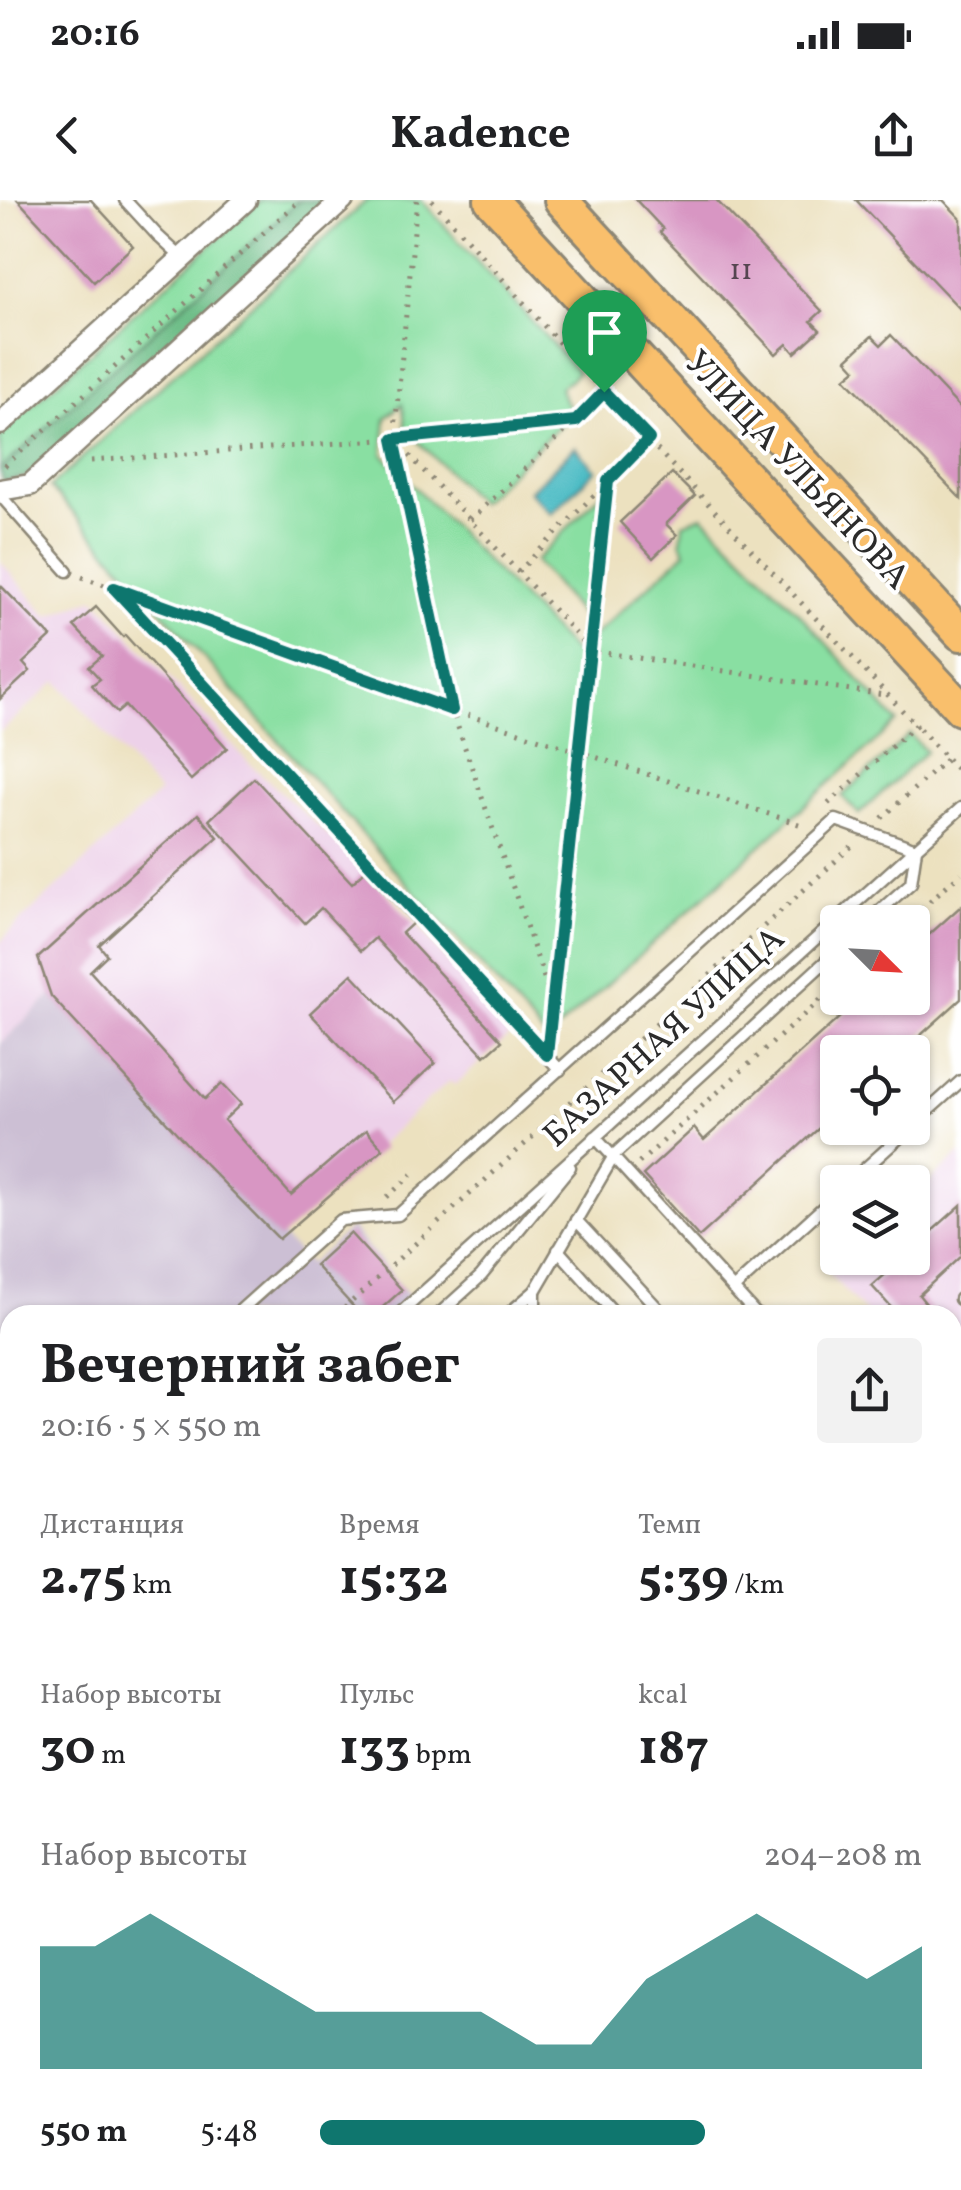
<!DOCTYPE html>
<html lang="ru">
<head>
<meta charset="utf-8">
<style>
  :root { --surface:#fff; --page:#f2f2f2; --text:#202124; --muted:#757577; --accent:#0f766e }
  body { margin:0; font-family:Vollkorn,serif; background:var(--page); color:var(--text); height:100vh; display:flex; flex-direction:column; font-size:38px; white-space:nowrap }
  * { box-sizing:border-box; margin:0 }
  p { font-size:32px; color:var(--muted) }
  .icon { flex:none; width:55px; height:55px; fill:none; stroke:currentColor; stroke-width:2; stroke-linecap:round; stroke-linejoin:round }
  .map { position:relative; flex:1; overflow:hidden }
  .sheet { position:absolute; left:0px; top:1105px; width:962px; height:885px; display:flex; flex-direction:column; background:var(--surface); border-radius:30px 30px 0 0; box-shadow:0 2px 8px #0004 }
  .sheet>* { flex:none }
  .needle { width:65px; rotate:114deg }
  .buttons { position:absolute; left:820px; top:705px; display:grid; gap:20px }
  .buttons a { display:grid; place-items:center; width:110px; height:110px; border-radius:10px; background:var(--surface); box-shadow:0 2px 8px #0004; font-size:50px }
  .pin { position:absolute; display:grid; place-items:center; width:85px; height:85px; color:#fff; margin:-102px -42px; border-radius:50% 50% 50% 0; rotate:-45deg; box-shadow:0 0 10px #0007 }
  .pin .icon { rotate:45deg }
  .round { display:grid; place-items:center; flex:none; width:105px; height:105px; border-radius:10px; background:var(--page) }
  .summary { display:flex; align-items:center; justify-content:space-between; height:170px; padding:0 40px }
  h1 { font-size:55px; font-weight:700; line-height:75px }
  .stats { display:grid; grid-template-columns:repeat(3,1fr); gap:15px; height:170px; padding:10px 40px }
  .stats div { display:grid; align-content:center }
  .stats b { font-size:50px; font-weight:700 }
  .stats small { font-size:28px; font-weight:400 }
  .stats p { font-size:28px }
  .chart { height:280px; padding:20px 40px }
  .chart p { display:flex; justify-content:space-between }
  .chart svg { width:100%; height:180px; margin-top:10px; fill:var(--accent); opacity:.7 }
  ul { padding:0 40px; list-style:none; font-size:32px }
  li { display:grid; grid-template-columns:160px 120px 1fr; align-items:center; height:75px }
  li i { height:25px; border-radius:12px; background:var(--accent) }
  .status { display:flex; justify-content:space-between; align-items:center; height:70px; padding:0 50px; background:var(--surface); direction:ltr }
  .status svg { height:28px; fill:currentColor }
  header { display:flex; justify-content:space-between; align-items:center; height:130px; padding:0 40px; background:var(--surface); font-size:45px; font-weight:700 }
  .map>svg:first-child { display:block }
</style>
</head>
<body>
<div class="status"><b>20:16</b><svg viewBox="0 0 49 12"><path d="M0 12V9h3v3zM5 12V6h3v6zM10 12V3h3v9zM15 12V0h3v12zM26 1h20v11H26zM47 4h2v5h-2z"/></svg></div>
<header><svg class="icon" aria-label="back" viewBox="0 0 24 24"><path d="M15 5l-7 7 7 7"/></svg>Kadence<svg class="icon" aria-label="share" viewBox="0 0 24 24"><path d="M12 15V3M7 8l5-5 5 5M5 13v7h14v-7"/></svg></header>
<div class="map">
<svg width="961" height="1990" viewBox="0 0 961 1990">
  <rect width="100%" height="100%" fill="#fff"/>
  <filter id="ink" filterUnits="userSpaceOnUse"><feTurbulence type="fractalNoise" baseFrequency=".01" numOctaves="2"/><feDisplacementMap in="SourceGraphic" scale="20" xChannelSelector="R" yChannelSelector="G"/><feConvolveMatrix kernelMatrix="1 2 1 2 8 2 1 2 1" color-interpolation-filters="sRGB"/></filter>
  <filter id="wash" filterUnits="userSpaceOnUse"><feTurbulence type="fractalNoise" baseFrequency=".0048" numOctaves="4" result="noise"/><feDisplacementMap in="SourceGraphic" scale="40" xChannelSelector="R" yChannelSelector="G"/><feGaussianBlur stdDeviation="2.25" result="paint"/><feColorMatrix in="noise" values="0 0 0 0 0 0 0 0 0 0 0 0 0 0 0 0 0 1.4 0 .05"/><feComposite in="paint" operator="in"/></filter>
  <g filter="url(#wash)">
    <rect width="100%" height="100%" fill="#ece1bf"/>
    <g fill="#edd1e9">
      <polygon points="0,361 48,416 95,398 249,563 366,670 414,722 510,835 455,885 449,881 380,944 383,949 279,1039 50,797 0,844 0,743 11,730 159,593 57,481 0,532"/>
      <polygon points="961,953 961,1211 953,1202 952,1115 868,1115 829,1074 847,1058 912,1058 913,997"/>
      <polygon points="961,1769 961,1990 640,1990 655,1980 952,1980 952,1775"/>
    </g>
    <polygon fill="#ccbfd4" points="51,796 309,1064 351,1027 425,1115 10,1115 10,1980 619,1980 619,1990 0,1990 0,844"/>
    <g fill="#89dfa2" stroke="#5a8566" stroke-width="2.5">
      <polygon points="261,0 300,0 0,270 0,234"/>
      <polygon points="367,0 421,0 578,172 560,188 564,200 573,212 479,303 406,229 402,204 386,218 383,254 575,453 686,352 681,342 683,323 703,316 802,416 897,522 547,839 50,287"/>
      <polygon points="602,293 586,422 535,361"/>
      <polygon points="910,534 926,552 859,614 842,596"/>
    </g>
    <g fill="#6ebe88" stroke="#4c745a" stroke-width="2.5">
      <polygon points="300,0 332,0 26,277 3,282 0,270"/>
      <polygon points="0,1175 10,1178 10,1249 0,1267"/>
      <polygon points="0,1280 10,1286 10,1359 0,1347"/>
    </g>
    <polygon fill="#4cbbc4" stroke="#3c7378" stroke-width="2.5" points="575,247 596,270 551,314 529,291"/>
    <g id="blocks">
      <g fill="#d896c3">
        <polygon points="18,0 91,0 133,46 94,82"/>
        <polygon points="636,0 716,0 822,111 811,121 820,130 795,153 787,144 776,154 660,32 663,29"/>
        <polygon points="856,0 943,0 961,19 961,110"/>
        <polygon points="891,135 961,209 961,299 845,178 856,169 847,159 872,136 881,145"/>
        <polygon points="672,273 695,296 666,324 677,335 653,358 620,322"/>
        <polygon points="0,385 51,437 23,463 30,471 0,499"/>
        <polygon points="96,407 123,437 125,435 227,548 191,580 125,506 117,513 92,485 100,479 89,467 102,456 74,426"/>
        <polygon points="254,578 352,683 365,671 413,723 402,733 502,841 485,856 375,738 361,751 321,708 305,723 209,620"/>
        <polygon points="198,614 218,637 99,745 107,755 90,771 205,899 222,884 241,904 224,920 291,995 366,930 383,949 279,1039 206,965 51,796 38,758"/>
        <polygon points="961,706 961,799 902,852 838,852 838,911 699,1037 643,975 694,928 704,940 861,798 912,798 912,750"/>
        <polygon points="352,774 435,863 393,902 310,813"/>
        <polygon points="961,1005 961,1056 919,1095 935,1115 898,1115 872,1086 904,1058 912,1058 912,1049"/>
        <polygon points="350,1033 402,1090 374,1115 361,1115 315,1065"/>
      </g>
    </g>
  </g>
  <g filter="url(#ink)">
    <use href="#blocks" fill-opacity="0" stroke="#8c8675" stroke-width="2.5"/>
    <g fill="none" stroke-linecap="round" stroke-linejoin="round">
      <defs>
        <g id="service">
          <polyline points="125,0 158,36 183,59"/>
          <polyline points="0,295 67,371"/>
          <polyline points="345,637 560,870"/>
          <polyline points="912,925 961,881"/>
          <polyline points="591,943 595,937 757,1115"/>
          <polyline points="850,982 910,928"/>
          <polyline points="576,1020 664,1115"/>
          <polyline points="558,1050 616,1115"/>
          <polyline points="733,1089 838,994"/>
          <polyline points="535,1091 535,1115"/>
          <polyline points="960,1099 961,1099"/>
          <polyline points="235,1115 341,1020 398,1015 836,620 916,649 911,683 867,722"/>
          <polyline points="398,1115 961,608"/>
          <polyline points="438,1115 481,1076 570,967"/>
          <polyline points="507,1115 535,1091 615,954 838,750"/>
          <polyline points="0,1472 10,1464"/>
          <polyline points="952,1495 960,1503"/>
          <polyline points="578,1980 587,1990"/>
          <polyline points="471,1990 472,1980"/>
          <polyline points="545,1990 556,1980"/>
        </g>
        <g id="minor">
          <polyline points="0,224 246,0"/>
          <polyline points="0,290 30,285 343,0"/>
        </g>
        <g id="primary">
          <polyline points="491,0 961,509"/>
          <polyline points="561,0 961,434"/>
        </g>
      </defs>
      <use href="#service" stroke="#8c8675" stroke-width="15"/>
      <use href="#minor" stroke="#8c8675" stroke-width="25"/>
      <use href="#primary" stroke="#8c8675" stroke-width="38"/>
      <g stroke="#8c8675" stroke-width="5" stroke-dasharray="2.5 8" stroke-linecap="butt">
        <polyline points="417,0 394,239 452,510 552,801 549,832"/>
        <polyline points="432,0 604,193 916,525 828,604"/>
        <polyline points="395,240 592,451 884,495"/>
        <polyline points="91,261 394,239 576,221 604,193"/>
        <polyline points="5,266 300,0"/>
        <polyline points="470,320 574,223"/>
        <polyline points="518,372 606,283"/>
        <polyline points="82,377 452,510 805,626"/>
        <polyline points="116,390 333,624"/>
        <polyline points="947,559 961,574"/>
        <polyline points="882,618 947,559 916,525"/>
        <polyline points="906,722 961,673"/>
        <polyline points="552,798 592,451 608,281 649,239"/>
        <polyline points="639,963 838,784"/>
        <polyline points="387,997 416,971"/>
        <polyline points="337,1115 852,646"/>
        <polyline points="10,1269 8,1272 10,1273"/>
        <polyline points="0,1408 10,1400"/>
        <polyline points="0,1613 10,1618"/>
      </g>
      <use href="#service" stroke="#fff" stroke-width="10"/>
      <use href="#minor" stroke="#fff" stroke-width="20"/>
      <use href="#primary" stroke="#f9bf6c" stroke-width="32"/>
      <defs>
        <g id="rail">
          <polyline points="0,1485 10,1494"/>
          <polyline points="0,1512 10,1520"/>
          <polyline points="0,1569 10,1571"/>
          <polyline points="472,1980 480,1990"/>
        </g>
      </defs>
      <use href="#rail" stroke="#2b2b2b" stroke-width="11"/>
      <use href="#rail" stroke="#fff" stroke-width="8" stroke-dasharray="22" stroke-linecap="butt"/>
    </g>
  </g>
  <g fill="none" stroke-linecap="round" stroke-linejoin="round" filter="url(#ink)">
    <defs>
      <polygon id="route" points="604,192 649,239 608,281 547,855 114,388 452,510 394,239 576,221"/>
    </defs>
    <use href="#route" stroke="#fff" stroke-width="20"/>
    <use href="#route" stroke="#0f766e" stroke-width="12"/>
  </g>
  <g text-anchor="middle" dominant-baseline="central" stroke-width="8" stroke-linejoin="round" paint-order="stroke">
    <g font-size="30" fill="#564651">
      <text x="741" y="71">11</text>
    </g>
    <g font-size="35" fill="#2b2b2b" stroke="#fff">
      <text transform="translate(796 271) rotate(47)">УЛИЦА УЛЬЯНОВА</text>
      <text transform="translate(665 838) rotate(-42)">БАЗАРНАЯ УЛИЦА</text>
    </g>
  </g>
</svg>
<div class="buttons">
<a><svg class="needle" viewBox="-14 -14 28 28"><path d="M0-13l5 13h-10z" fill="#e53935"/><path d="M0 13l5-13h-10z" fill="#757577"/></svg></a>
<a><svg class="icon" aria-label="locate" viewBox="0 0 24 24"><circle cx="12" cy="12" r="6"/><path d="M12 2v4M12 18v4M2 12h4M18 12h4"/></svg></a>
<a><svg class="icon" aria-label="layers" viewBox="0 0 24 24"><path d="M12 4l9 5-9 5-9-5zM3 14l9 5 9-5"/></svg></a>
</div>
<div class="pin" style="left:604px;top:192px;background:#1e9e55"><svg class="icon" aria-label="arrive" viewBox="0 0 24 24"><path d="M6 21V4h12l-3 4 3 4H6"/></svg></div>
<section class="sheet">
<div class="summary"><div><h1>Вечерний забег</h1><p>20:16 · 5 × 550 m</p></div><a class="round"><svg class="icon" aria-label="share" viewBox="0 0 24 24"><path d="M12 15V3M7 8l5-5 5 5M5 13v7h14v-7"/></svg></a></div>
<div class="stats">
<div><p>Дистанция</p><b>2.75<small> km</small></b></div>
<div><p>Время</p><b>15:32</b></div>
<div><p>Темп</p><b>5:39<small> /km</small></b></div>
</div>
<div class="stats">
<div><p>Набор высоты</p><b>30<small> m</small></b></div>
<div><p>Пульс</p><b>133<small> bpm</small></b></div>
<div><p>kcal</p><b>187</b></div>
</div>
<div class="chart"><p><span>Набор высоты</span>204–208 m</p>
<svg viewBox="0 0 160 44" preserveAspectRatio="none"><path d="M0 44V14L10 14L20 6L30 14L40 22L50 30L60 30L70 30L80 30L90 38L100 38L110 22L120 14L130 6L140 14L150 22L160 14V44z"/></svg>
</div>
<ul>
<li><b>550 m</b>5:48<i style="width:64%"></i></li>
</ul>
</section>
</div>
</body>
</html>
